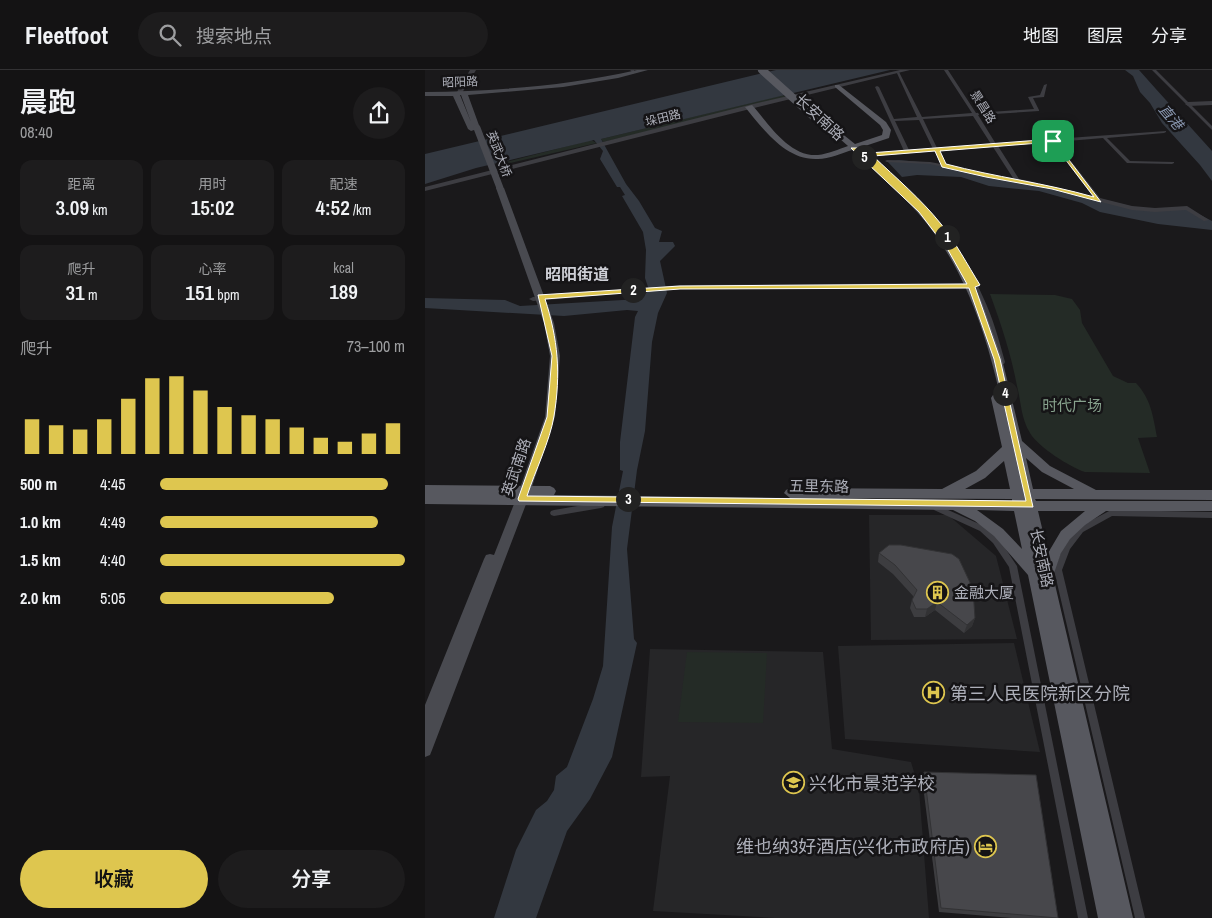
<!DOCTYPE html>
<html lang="zh">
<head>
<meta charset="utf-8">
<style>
  :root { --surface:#141314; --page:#1d1c1d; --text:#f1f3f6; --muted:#9d9ea0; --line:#333234; --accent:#dec64f }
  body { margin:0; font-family:"Archivo Narrow","Noto Sans SC",sans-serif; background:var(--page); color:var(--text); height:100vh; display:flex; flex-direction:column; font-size:19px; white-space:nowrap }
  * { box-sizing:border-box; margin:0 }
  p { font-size:16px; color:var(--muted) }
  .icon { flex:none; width:28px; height:28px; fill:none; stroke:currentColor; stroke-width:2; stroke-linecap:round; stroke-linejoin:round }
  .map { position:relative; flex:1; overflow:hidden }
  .details { display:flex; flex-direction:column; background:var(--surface); width:425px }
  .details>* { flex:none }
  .pin { position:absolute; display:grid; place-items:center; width:42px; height:42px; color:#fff; margin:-21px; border-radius:10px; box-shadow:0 2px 8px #0006 }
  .km { position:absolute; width:25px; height:25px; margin:-12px; border-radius:50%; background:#222; color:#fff; font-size:14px; line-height:25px; text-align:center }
  .round { display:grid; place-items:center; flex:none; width:52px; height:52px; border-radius:26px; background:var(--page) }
  .summary { display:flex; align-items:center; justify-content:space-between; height:85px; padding:0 20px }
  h1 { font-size:28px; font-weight:600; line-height:38px }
  .stats { display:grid; grid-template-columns:repeat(3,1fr); gap:8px; height:85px; padding:5px 20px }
  .stats div { display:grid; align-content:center; border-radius:12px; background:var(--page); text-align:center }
  .stats b { font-size:21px; font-weight:600 }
  .stats small { font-size:14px; font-weight:400 }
  .stats p { font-size:14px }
  .chart { height:140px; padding:10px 20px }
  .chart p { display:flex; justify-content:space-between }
  .chart svg { width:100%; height:90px; margin-top:5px; stroke:var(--accent); stroke-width:6 }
  .action { display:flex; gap:10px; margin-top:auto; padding:10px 20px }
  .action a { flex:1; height:58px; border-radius:30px; background:var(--accent); color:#111; font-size:20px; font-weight:600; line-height:58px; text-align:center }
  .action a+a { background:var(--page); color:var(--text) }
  ul { padding:0 20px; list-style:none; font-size:16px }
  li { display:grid; grid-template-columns:80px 60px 1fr; align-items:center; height:38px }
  li i { height:12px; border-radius:6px; background:var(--accent) }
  header { display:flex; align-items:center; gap:30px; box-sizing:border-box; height:70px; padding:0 25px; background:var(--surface); border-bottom:1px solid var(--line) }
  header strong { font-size:24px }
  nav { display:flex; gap:28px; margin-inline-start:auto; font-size:18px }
  .search { width:350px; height:45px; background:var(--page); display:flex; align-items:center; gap:12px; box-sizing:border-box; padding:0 18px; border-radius:28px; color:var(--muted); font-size:19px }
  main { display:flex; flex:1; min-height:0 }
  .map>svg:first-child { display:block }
</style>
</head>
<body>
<header>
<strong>Fleetfoot</strong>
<div class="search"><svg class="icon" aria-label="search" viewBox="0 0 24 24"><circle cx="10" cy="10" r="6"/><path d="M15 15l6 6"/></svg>搜索地点</div>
<nav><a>地图</a><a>图层</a><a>分享</a></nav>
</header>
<main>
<section class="details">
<div class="summary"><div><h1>晨跑</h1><p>08:40</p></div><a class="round"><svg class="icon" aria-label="share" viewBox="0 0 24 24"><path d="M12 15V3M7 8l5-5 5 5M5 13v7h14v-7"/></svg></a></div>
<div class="stats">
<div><p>距离</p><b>3.09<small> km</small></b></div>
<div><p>用时</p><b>15:02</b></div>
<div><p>配速</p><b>4:52<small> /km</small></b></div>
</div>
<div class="stats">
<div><p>爬升</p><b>31<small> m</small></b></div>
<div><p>心率</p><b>151<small> bpm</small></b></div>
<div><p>kcal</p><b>189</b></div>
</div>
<div class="chart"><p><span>爬升</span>73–100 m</p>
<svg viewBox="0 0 160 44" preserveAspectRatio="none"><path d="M5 44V27M15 44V30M25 44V32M35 44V27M45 44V17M55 44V7M65 44V6M75 44V13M85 44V21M95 44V25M105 44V27M115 44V31M125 44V36M135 44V38M145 44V34M155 44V29"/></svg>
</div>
<ul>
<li><b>500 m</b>4:45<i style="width:93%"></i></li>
<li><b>1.0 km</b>4:49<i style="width:89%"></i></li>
<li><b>1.5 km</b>4:40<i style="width:100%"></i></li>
<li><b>2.0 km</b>5:05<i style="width:71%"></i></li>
</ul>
<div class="action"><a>收藏</a><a>分享</a></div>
</section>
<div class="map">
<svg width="787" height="848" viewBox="0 0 787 848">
  <rect width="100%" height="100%" fill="#1a191b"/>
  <g fill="#262628">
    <polygon points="444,445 523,445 571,486 592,569 446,570"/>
    <polygon points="589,573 615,682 420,669 413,576"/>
    <polygon points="225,579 398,582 407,679 486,692 494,719 504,848 350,848 228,841 245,706 216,707"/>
  </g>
  <g fill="#242b26">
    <polygon points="358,25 362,28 178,72 176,69"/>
    <polygon points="166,70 172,73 77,95 77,93"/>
    <path d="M565,224L630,225L647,229L655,240L657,253L688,306L703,313H711C726,329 728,346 732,367L713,368L725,403L660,402C645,397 613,377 605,363C596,349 596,331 592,316C586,284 576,254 565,224Z"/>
    <polygon points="262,582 342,583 338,653 253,652"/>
  </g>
  <g fill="#333840">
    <polygon points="351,0 465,0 176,69 201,114 214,131 230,158 237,161 234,172 248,172 250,176 235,191 242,223 233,243 227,272 220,361 212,400 202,479 209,569 212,573 187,687 165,729 142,761 111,848 69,848 91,780 111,740 122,731 129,720 131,706 142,697 168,629 178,596 187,457 198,401 195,400 195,372 210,247 213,241 202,240 139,246 0,238 0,228 80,230 95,236 215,229 224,220 220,208 221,180 218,162 197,126 200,125 195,117 192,117 175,89 178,81 169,70 51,98 0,114 0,84"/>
    <path d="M700,0H714C737,26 762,53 787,81V111L775,95L737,53L725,33L715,22L708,6Z"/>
    <polygon points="474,90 505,93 561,106 604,112 707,138 762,138 787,151 787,160 733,154 675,142 657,133 614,121 564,116 536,107 492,105 477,107 462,91"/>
  </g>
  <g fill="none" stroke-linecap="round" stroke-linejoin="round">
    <g fill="#3d3d42" fill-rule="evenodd">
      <polygon points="205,0 209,0 209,1 207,2"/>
      <path d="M519,0H523L551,43L609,39L603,27L615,25L619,15L622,14L619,27L608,28L614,40V41L553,45L571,74L625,69L614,55L616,54H618L629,69L741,61V62L739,63L682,68L705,91L749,92V93L747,94L702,93L678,68L631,72L675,128L707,136L730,138L762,136L784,150L779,151L761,140L730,142L707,140L676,132H672L671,130L604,113L561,107L505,94L462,92L460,91L462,90L505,92L516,94L509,81L448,86C492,127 534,171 558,227C568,248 574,270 580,292L579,294H575L564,257L552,227L539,199L523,174L505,150L485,127L461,104L436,80L426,78C432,74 439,79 445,83L479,81L450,17L452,16L454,17L469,49L492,47L471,1L474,2L497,47L547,43ZM548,46L566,74L512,78L498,49ZM494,50L508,79L484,80L470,51ZM627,72L668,127L604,111L594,109L573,76ZM568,77L588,108L561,105L521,95L514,81Z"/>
      <polygon points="727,0 731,0 787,56 787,60"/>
      <polygon points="176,432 179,433 180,435 179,437 176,438 129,446 126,445 125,443 126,441 129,440"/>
      <polygon points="512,435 561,457 574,469 592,496 663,848 653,848 584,497 568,473 555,461 509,440 508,438 509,436"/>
      <polygon points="686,440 787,442 787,448 687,446 658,462 645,479 637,500 720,848 710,848 629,500 639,475 652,458"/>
    </g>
    <g fill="#3d3d42" fill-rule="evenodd">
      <polygon points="45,0 51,0 37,23 33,23 32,22"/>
      <polygon points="475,0 485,0 325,39 0,121 0,117 324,35"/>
      <polygon points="787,31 787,35 763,36 760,34 763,32"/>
      <polygon points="551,213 554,213 554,217 255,219 108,231 104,229 108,227 255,215"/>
    </g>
    <g fill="#494a50" fill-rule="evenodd">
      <path d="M212,0H223L193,8L138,17L43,25L55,58L46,61L43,59L28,26H0V22C71,21 142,16 212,0ZM35,25H36L46,52Z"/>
      <polygon points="72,116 79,118 129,253 135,286 130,347 103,429 7,680 5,685 0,687 0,635 59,489 61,485 65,484 69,485 91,429 120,347 125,286 119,253 71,118"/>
    </g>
    <path fill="#57585f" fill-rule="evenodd" d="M410,15H414L461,52L466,60L464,68L434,78L499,139L513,156L537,193L556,230L577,289L597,371L625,396L671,420H787V430L610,429L611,431H787V441H681L660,455L645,469L636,483L628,506L708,848H673L603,505L569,466L550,451L528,440L0,434V415L125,416L129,418L131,421L129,425L365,428L359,423L361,420L365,418L517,419L551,401L577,377L566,328L568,325H575C560,259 538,194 493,143C473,120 450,101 427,80C417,83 404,89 393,89C361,91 338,59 320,37L327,35C344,54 364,87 393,85C403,84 414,79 423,76L407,62V58H410L430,74L457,65L458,60L455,55L410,17ZM601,388L617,402L649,419H608ZM579,391L585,419H540L560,408ZM377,428L587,429V431ZM552,440L589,441L597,479L578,459ZM613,441H660L636,461L623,483Z"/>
    <polyline stroke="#494a50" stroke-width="7" points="52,58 75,118"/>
    <polyline stroke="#57585f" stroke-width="8" points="337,0 406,62"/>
  </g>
  <g fill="#3d3d40">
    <polygon points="454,483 550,548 547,556 539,563 510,540 500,547 489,547 485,538 487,530 489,527 468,504 453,492"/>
    <polygon points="499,702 633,848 587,848 514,842 497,708"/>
  </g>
  <g fill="#323234">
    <polygon points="512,532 510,540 500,547 502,539"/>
    <polygon points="550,548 547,556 539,563 542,555"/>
  </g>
  <g fill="#47474b" stroke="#323234">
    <polygon points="464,475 476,475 527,484 534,489 548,519 550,548 542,555 512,532 502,539 491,539 487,530 492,520 470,495 454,483"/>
    <polygon points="499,702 611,705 633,848 516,838"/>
  </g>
  <path fill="#dec64f" stroke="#fff" fill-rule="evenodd" d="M628,69L676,132L627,119L561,107L517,97L510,81L448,86C471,108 496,129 516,154C531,173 542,194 555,215L550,217L575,289L608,437L94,431L93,429L122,347L127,286L113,225L255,216L542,214L523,180L494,142L426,78H439L444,83ZM627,72L669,127C620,113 570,107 521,94L515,81ZM544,218L569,289L601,431L102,426C110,401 125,371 129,346C136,304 133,269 120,229L255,219Z"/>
  <defs>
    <symbol id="building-ring" viewBox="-11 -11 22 22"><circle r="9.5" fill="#151416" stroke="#dec64f" stroke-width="1.5"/><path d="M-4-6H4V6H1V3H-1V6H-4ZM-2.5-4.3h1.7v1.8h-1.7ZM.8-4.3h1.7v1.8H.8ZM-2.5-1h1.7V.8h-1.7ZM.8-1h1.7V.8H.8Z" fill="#dec64f"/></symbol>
    <symbol id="hospital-ring" viewBox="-11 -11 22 22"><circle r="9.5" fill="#151416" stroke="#dec64f" stroke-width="1.5"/><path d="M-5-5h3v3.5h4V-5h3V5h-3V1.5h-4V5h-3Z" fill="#dec64f"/></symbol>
    <symbol id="school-ring" viewBox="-11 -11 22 22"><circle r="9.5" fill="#151416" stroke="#dec64f" stroke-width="1.5"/><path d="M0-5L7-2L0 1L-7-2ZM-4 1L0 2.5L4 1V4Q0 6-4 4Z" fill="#dec64f"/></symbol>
    <symbol id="hotel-ring" viewBox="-11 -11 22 22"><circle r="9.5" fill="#151416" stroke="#dec64f" stroke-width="1.5"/><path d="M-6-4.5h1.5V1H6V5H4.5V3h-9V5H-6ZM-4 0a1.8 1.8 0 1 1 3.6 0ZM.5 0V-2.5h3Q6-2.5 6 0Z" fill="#dec64f"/></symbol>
  </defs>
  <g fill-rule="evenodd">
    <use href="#building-ring" x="500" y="510" width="25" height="25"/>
    <use href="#hospital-ring" x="496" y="610" width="25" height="25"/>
    <use href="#school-ring" x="356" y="700" width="25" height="25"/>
    <use href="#hotel-ring" x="548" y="764" width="25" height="25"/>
  </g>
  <g text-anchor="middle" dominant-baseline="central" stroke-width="5" stroke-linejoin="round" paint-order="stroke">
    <g font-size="12" fill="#adafb9" stroke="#151416">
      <text transform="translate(35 12) rotate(-2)">昭阳路</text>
      <text transform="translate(558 37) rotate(58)">景昌路</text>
      <text transform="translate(238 48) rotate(-14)">垛田路</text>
      <text transform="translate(74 84) rotate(69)">英武大桥</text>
    </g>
    <g font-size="14" font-style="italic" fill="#8997b0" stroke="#151416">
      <text transform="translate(746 47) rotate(49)">直港</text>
    </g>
    <g font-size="15" fill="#adafb9" stroke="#151416">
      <text transform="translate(395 47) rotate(43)">长安南路</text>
      <text transform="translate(91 397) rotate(-71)">英武南路</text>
      <text transform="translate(394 416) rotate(1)">五里东路</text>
      <text transform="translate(617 488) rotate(78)">长安南路</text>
    </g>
    <g font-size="15" fill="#87a28d" stroke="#151416">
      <text x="647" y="335">时代广场</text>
    </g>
    <g font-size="15" fill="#adafb9" stroke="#151416" text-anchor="start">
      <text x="529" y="522">金融大厦</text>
    </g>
    <g font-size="16" font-weight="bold" fill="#cecfd6" stroke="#151416">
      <text x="152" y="204">昭阳街道</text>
    </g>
    <g font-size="18" fill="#adafb9" stroke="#151416" text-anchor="start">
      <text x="525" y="623">第三人民医院新区分院</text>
      <text x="384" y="713">兴化市景范学校</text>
      <text x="545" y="776" text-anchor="end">维也纳3好酒店(兴化市政府店)</text>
    </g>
  </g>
</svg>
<div class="pin" style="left:628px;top:71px;background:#1e9e55"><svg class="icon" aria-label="arrive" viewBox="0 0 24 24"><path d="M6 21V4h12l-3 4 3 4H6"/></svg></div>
<b class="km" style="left:522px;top:167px">1</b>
<b class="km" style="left:208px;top:220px">2</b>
<b class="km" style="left:203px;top:429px">3</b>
<b class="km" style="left:580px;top:323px">4</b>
<b class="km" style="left:439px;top:87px">5</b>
</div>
</main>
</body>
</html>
